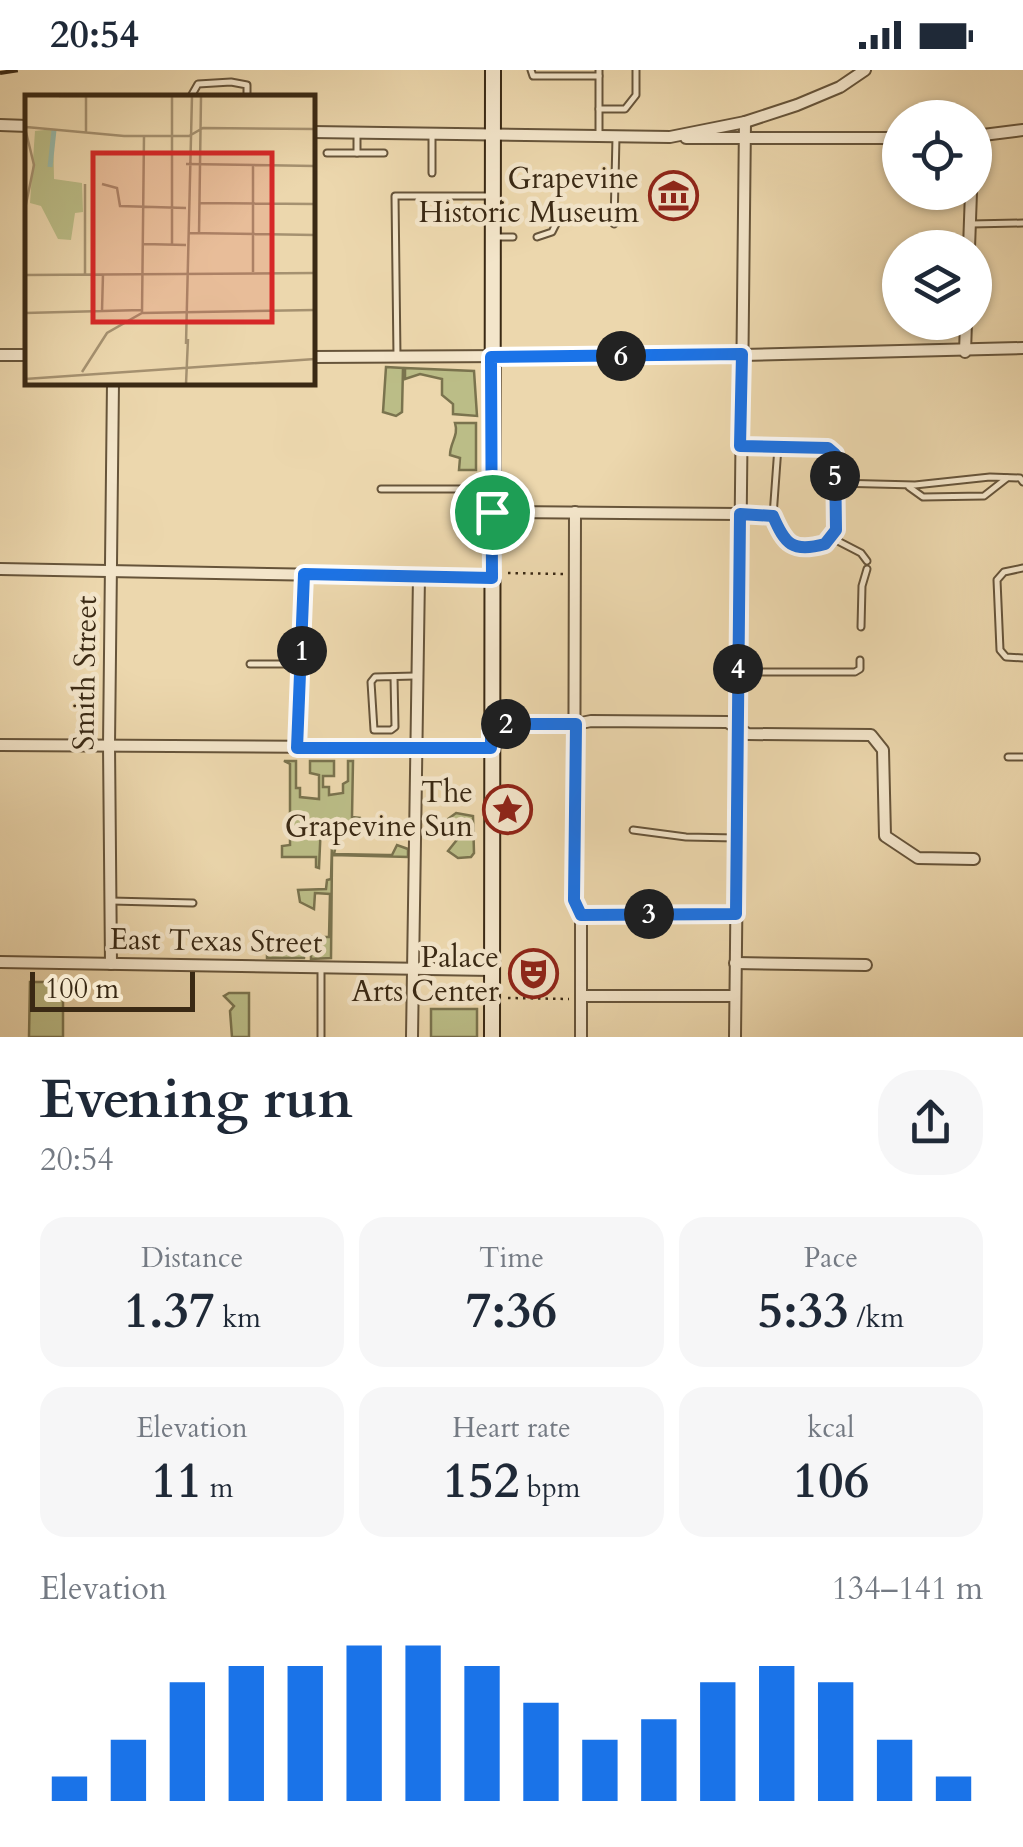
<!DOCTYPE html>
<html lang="en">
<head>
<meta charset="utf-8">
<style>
  :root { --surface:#fff; --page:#f6f6f7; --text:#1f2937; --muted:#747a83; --accent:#1a73e8 }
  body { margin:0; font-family:Cardo,serif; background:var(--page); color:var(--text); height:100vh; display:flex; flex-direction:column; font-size:38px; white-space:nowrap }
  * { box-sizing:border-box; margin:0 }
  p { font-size:32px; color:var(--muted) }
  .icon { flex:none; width:55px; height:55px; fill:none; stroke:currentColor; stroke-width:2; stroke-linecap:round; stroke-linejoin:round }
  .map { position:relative; height:967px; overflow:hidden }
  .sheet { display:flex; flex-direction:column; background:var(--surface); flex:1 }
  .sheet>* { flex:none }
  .buttons { position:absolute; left:882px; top:30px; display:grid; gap:20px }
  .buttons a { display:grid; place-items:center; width:110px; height:110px; border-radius:50%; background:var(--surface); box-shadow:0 2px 8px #0004; font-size:50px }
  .scale { position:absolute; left:30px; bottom:25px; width:165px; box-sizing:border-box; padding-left:10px; border:5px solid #3a2914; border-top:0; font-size:28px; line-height:35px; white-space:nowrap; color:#3a2914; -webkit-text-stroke:8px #f3e5ca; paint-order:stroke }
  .pin { position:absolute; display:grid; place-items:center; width:85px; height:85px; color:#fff; margin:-42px; border:5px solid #fff; border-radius:50%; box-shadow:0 2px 10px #0007 }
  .km { position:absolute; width:50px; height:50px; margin:-25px; border-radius:50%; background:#222; color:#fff; font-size:28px; line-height:50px; text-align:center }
  .round { display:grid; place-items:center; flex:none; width:105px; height:105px; border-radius:40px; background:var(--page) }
  .head { display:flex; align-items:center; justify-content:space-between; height:170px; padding:0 40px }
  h1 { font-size:55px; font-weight:800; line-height:75px }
  .stats { display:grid; grid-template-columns:repeat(3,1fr); gap:15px; height:170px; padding:10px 40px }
  .stats div { display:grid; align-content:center; border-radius:25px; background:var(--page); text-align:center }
  .stats b { font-size:50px; font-weight:800 }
  .stats small { font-size:28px; font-weight:400 }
  .stats p { font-size:28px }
  .chart { height:280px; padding:20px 40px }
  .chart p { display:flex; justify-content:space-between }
  .chart svg { width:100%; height:180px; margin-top:10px; stroke:var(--accent); stroke-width:6 }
  .status { display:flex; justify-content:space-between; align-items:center; height:70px; padding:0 50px; background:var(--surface); direction:ltr }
  .status svg { height:28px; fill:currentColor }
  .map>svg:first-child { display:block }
</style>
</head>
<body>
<div class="status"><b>20:54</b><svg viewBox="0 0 49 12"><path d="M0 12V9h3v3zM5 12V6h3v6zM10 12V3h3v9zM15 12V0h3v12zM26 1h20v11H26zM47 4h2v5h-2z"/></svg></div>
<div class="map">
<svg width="1023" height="967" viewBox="0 0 1023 967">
  <rect width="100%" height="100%" fill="#ecd7ad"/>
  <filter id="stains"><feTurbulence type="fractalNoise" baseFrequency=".002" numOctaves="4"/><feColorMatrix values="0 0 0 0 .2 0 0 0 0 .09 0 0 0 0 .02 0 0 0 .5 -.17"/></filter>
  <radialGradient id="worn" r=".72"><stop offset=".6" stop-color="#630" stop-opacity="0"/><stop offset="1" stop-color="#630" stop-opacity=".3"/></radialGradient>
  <g fill="#bbbd87" stroke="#7a734e" stroke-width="2.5">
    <polygon points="386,297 403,298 402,342 396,346 383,342"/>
    <polygon points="405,298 474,301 477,346 453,344 453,334 442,325 442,309 420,304 405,309"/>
    <path d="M455,353H476V400H459L460,388L450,385C450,372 459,366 455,353Z"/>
    <polygon points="284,691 296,691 296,718 300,718 300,727 319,729 319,705 310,703 310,691 334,691 334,706 323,706 323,717 329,717 329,725 343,723 343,714 348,711 348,691 353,691 352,747 360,748 361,753 321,753 319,798 316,797 316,787 282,787 282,776 290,775 290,694"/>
    <polygon points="456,743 473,746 474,783 471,787 458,788 448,781 460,766 448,749"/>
    <polygon points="332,774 336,775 334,784 387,785 392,785 397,775 408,779 408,787 332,785 331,888 311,889 311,867 329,867 330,824 315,823 314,839 300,832 298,820 326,819 327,810 331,809"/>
    <polygon points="275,869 305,874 304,888 267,888 267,880"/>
    <polygon points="30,912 75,912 72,925 63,925 63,967 29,967"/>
    <polygon points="229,923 249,923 249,967 232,967 230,941 234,936 224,926"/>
    <rect x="431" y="939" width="46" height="28"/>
  </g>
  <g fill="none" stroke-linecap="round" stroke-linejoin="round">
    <defs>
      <g id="service">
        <polyline points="531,0 533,6 599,6"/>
        <polyline points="599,0 599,63"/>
        <polyline points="190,28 198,14 231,12 247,15 247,28"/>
        <polyline points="599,39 625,39 636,25 636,0"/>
        <polyline points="327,83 384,83"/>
        <polyline points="357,83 357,63"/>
        <polyline points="432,103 432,66"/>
        <polyline points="614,154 616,67"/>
        <polyline points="971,154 1023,153"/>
        <polyline points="495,167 513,167"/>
        <polyline points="537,167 552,162 556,154"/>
        <polyline points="397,286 395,126 489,126"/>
        <polyline points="743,376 829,379 835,384 835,413 915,415 990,407 1020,408 1023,412"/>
        <polyline points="909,417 923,427 984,426 1007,408"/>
        <polyline points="381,419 490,419"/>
        <path d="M741,445L773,446C785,475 792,483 825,474L835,460V413"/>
        <polyline points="773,446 778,377"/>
        <polyline points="832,468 861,483 867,491"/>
        <polyline points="1023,498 1004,502 997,510 1000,580 1006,587 1023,588"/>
        <polyline points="861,557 862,516 867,499"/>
        <polyline points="250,594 300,594"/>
        <polyline points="738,602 855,602 860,599 860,590"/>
        <polyline points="394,607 395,657 391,660 374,660 371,612 375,607 415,606"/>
        <polyline points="297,675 304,507"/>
        <polyline points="1008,687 1023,687"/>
        <polyline points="633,760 686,767 736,768"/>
        <polyline points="111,831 193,833"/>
        <polyline points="584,845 736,844"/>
        <polyline points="321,967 321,900"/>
      </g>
      <g id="minor">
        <polyline points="0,55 28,56"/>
        <polyline points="312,62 670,67 745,52 797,35 840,17 865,0"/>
        <polyline points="975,66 1023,60"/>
        <polyline points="686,68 900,68"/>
        <polyline points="969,178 971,122"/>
        <polyline points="965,282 966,252"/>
        <polyline points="0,285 28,285"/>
        <polyline points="312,287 742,285 1023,278"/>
        <polyline points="493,442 739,444"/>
        <polyline points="575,442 574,830 581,845 581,967"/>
        <polyline points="0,499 492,508"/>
        <polyline points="491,654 576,654 591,651 727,652 748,664 871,665 883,680 885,766 918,788 974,789"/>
        <polyline points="0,675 491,678"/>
        <polyline points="0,892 492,900"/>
        <polyline points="735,893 866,895"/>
        <polyline points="111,894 109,675 113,312"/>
        <polyline points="581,926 735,926"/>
        <polyline points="412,967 419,506"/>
        <polyline points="735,967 745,52"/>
      </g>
      <polyline id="secondary" points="492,967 493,0"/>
    </defs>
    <use href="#service" stroke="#66543a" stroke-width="9"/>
    <use href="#minor" stroke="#66543a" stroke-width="14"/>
    <use href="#secondary" stroke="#3a2914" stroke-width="18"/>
    <g stroke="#3a2914" stroke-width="2.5" stroke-dasharray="2.5 5" stroke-linecap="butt">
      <polyline points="478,467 478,453"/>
      <polyline points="508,503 564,504"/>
      <polyline points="508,928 569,929"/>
    </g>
    <use href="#service" stroke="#f3e5ca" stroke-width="5"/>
    <use href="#minor" stroke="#f3e5ca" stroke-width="10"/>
    <use href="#secondary" stroke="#f3e5ca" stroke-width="14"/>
    <polyline stroke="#3a2914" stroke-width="4" stroke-dasharray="18 18" stroke-linecap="butt" points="0,3 20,0"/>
  </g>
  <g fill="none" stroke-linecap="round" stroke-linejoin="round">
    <defs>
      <path id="route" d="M742,284L740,376L828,378L835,384L836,460L825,474C792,483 785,474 773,446L740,444L736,844L581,845L574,830L576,654H491V678H297L304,504L492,508L491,287Z"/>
    </defs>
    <use href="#route" stroke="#fff" stroke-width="20"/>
    <use href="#route" stroke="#1a73e8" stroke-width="12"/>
  </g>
  <defs>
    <symbol id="museum-ring" viewBox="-11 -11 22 22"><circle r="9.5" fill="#f3e5ca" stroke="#8f2418" stroke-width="1.5"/><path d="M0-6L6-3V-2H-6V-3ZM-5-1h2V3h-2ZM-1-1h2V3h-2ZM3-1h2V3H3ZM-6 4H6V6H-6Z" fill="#8f2418"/></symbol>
    <symbol id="sight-ring" viewBox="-11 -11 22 22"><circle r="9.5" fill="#f3e5ca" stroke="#8f2418" stroke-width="1.5"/><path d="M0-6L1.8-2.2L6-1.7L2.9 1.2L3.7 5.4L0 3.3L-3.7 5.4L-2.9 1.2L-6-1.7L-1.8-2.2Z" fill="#8f2418"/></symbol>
    <symbol id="theatre-ring" viewBox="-11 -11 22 22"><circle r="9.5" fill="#f3e5ca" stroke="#8f2418" stroke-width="1.5"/><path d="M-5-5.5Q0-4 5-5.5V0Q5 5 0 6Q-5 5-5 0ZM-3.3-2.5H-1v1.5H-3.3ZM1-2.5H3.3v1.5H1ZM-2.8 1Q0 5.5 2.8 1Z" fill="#8f2418"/></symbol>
  </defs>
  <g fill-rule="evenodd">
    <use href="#museum-ring" x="646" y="98" width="55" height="55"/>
    <use href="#sight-ring" x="480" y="712" width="55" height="55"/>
    <use href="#theatre-ring" x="506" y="876" width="55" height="55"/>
  </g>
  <g text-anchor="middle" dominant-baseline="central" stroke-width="9" stroke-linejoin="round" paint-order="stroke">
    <g font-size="30" fill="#3a2914" stroke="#f3e5ca" text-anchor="end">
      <text x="639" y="108">Grapevine<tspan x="639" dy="34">Historic Museum</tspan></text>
      <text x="473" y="722">The<tspan x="473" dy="34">Grapevine Sun</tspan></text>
      <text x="499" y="887">Palace<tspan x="499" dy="34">Arts Center</tspan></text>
    </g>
    <g font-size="30" fill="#3a2914" stroke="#f3e5ca">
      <text transform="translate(85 603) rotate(-89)">Smith Street</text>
      <text transform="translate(216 871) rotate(1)">East Texas Street</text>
    </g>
  </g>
  <g transform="translate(25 25)">
    <rect width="290" height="290" fill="#ecd7ad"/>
    <path d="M28,34L29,84L57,88L58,117L50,118L46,145L33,144L16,111L5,108L10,36Z" fill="#bbbd87"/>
    <path fill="none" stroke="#99baaa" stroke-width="5" d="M25,72L29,35"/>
    <path fill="none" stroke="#a59170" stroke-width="2.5" d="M34,1H290M61,1V37M1,32L99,41H164L178,33L290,34M0,33L9,70L0,114M161,69L290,71M77,89L92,93L95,111L161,113M174,108L290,109M163,138L290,140M174,139L176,2M119,149L161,150M147,150V1M228,177V71M60,179V89M0,180L290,178M0,199L1,289M77,216L78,179M0,218L117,215M117,218L119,41M161,249L167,1M57,277L82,238L117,218L290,215M0,284L290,264M161,289L163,244"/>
    <path fill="#d62828" fill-opacity="0.15" stroke="#d62828" stroke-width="5" d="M68,58H247V227H68Z"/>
    <rect width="290" height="290" fill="none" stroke="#3a2914" stroke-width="5"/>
  </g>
  <rect width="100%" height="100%" filter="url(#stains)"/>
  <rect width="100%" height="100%" fill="url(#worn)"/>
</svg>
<div class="buttons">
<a><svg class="icon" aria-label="locate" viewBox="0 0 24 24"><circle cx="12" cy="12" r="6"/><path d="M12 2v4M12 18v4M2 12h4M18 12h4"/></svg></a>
<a><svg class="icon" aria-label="layers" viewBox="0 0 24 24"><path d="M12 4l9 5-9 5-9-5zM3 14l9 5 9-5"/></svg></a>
</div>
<div class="scale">100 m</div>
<div class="pin" style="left:492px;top:442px;background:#1e9e55"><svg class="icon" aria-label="arrive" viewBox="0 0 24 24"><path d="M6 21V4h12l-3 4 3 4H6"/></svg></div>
<b class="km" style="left:302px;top:581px">1</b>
<b class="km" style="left:506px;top:654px">2</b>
<b class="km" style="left:649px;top:844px">3</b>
<b class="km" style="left:738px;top:599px">4</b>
<b class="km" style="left:835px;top:406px">5</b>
<b class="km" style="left:621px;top:286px">6</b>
</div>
<section class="sheet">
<div class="head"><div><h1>Evening run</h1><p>20:54</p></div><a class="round"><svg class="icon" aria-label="share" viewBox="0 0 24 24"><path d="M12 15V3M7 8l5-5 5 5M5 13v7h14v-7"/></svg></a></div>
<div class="stats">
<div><p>Distance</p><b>1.37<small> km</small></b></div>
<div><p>Time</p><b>7:36</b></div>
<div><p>Pace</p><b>5:33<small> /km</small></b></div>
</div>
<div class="stats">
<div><p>Elevation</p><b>11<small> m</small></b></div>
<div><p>Heart rate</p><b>152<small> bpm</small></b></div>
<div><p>kcal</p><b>106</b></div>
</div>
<div class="chart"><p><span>Elevation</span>134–141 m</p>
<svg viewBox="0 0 160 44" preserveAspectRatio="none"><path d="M5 44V38M15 44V29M25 44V15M35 44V11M45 44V11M55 44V6M65 44V6M75 44V11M85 44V20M95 44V29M105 44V24M115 44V15M125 44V11M135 44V15M145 44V29M155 44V38"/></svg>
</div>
</section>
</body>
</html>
